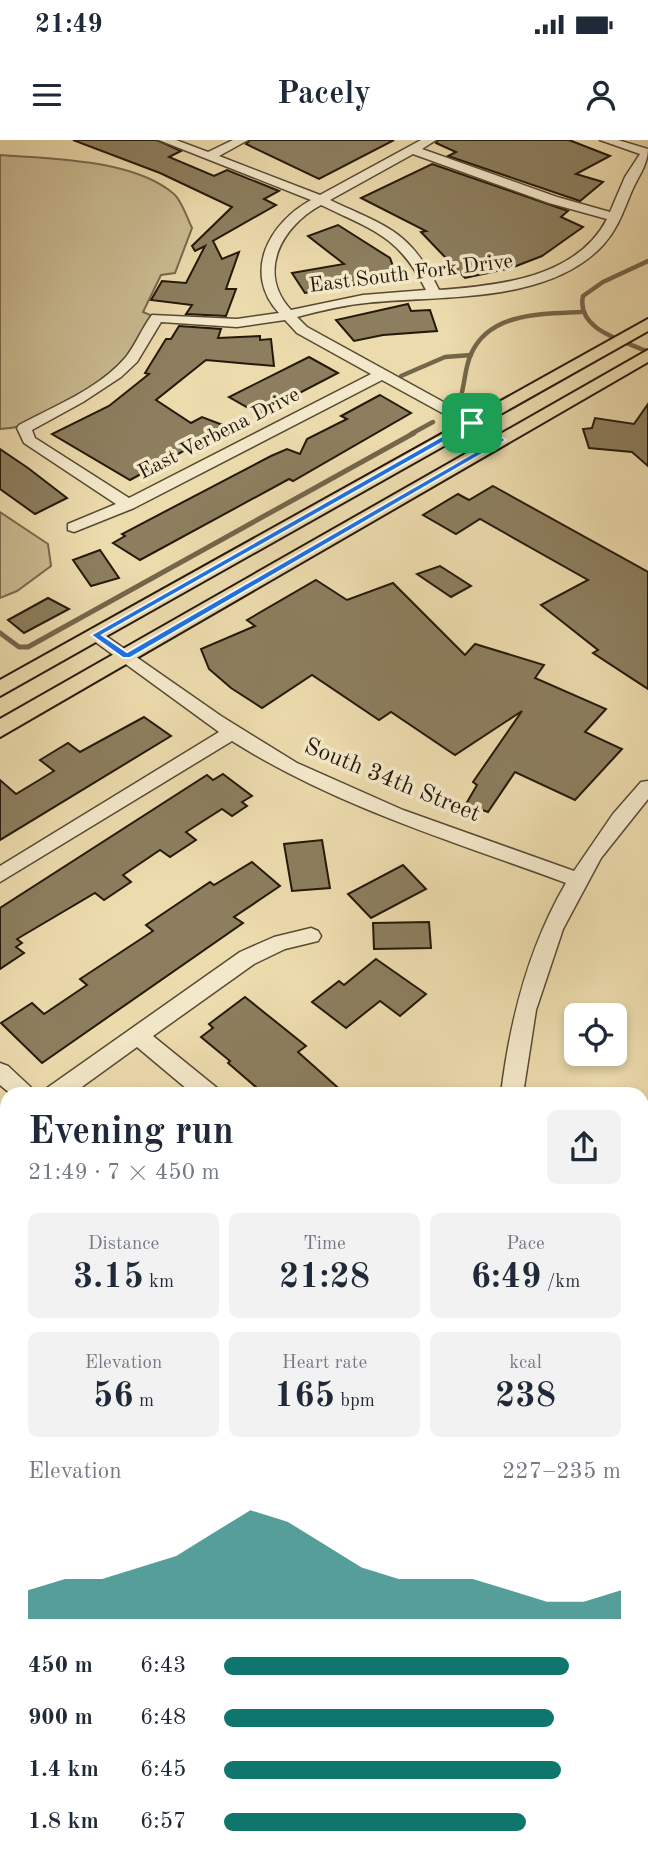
<!DOCTYPE html>
<html lang="en">
<head>
<meta charset="utf-8">
<style>
  :root { --surface:#fff; --page:#f2f2f3; --text:#1f2937; --muted:#747a83; --accent:#0f766e }
  body { margin:0; font-family:"Old Standard TT",serif; background:var(--page); color:var(--text); height:100vh; display:flex; flex-direction:column; font-size:26px; white-space:nowrap }
  * { box-sizing:border-box; margin:0 }
  p { font-size:23px; color:var(--muted) }
  .icon { flex:none; width:38px; height:38px; fill:none; stroke:currentColor; stroke-width:2; stroke-linecap:round; stroke-linejoin:round }
  .map { position:relative; flex:1; overflow:hidden }
  .side { position:absolute; left:0px; top:947px; width:649px; height:779px; display:flex; flex-direction:column; background:var(--surface); border-radius:21px 21px 0 0; box-shadow:0 4px 10px #0003 }
  .side>* { flex:none }
  .fabs { position:absolute; left:564px; top:863px; display:grid; gap:14px }
  .fabs a { display:grid; place-items:center; width:63px; height:63px; border-radius:10px; background:var(--surface); box-shadow:0 4px 10px #0003; font-size:35px }
  .pin { position:absolute; display:grid; place-items:center; width:60px; height:60px; color:#fff; margin:-30px; border-radius:14px; box-shadow:0 4px 10px #0006 }
  .round { display:grid; place-items:center; flex:none; width:74px; height:74px; border-radius:10px; background:var(--page) }
  .summary { display:flex; align-items:center; justify-content:space-between; height:119px; padding:0 28px }
  h1 { font-size:38px; font-weight:700; line-height:52px }
  .metrics { display:grid; grid-template-columns:repeat(3,1fr); gap:10px; height:119px; padding:7px 28px }
  .metrics div { display:grid; align-content:center; border-radius:10px; background:var(--page); text-align:center }
  .metrics b { font-size:35px; font-weight:700 }
  .metrics small { font-size:19px; font-weight:400 }
  .metrics p { font-size:19px }
  .chart { height:196px; padding:14px 28px }
  .chart p { display:flex; justify-content:space-between }
  .chart svg { width:100%; height:126px; margin-top:7px; fill:var(--accent); opacity:.7 }
  ul { padding:0 28px; list-style:none; font-size:23px }
  li { display:grid; grid-template-columns:112px 84px 1fr; align-items:center; height:52px }
  li i { height:18px; border-radius:9px; background:var(--accent) }
  .status { display:flex; justify-content:space-between; align-items:center; height:49px; padding:0 35px; background:var(--surface); direction:ltr }
  .status svg { height:19px; fill:currentColor }
  header { display:flex; justify-content:space-between; align-items:center; height:91px; padding:0 28px; background:var(--surface); font-size:32px; font-weight:700 }
  .map>svg:first-child { display:block }
</style>
</head>
<body>
<div class="status"><b>21:49</b><svg viewBox="0 0 49 12"><path d="M0 12V9h3v3zM5 12V6h3v6zM10 12V3h3v9zM15 12V0h3v12zM26 1h20v11H26zM47 4h2v5h-2z"/></svg></div>
<header><svg class="icon" aria-label="menu" viewBox="0 0 24 24"><path d="M4 6h16M4 12h16M4 18h16"/></svg>Pacely<svg class="icon" aria-label="person" viewBox="0 0 24 24"><circle cx="12" cy="8" r="4"/><path d="M4 21q1-7 8-7t8 7"/></svg></header>
<div class="map">
<svg width="648" height="1724" viewBox="0 0 648 1724">
  <rect width="100%" height="100%" fill="#ecdbad"/>
  <filter id="stains"><feTurbulence type="fractalNoise" baseFrequency=".00286" numOctaves="4"/><feColorMatrix values="0 0 0 0 .2 0 0 0 0 .09 0 0 0 0 .02 0 0 0 .5 -.17"/></filter>
  <radialGradient id="worn" r=".72"><stop offset=".6" stop-color="#630" stop-opacity="0"/><stop offset="1" stop-color="#630" stop-opacity=".3"/></radialGradient>
  <g fill="#caba91" stroke="#786a4d" stroke-width="2">
    <path d="M0,15C52,19 133,19 174,54C182,61 187,78 192,88L175,133L161,135L143,172L157,178C127,230 61,286 0,289Z"/>
    <polygon points="0,372 48,404 51,426 17,451 0,458"/>
  </g>
  <g fill="none" stroke-linecap="round" stroke-linejoin="round">
    <g stroke="#74664a" stroke-width="4.5">
      <path d="M648,121L603,142L583,156C576,190 623,200 648,212"/>
      <polyline points="401,236 445,217 471,215"/>
      <path d="M461,256C465,242 465,227 471,214C490,172 542,174 581,172"/>
      <polyline points="411,294 433,282"/>
    </g>
    <polyline stroke="#74664a" stroke-width="5" points="0,493 19,507 28,507 414,293"/>
  </g>
  <g fill="#8c7e5e" stroke="#251909" stroke-width="2">
    <polygon points="73,0 157,0 181,11 169,17 214,36 227,30 279,51 264,59 276,65 213,101 222,119 239,112 226,149 236,149 226,176 186,174 192,165 151,160 162,141 186,143 205,106 195,111 192,106 232,67 160,33"/>
    <polygon points="250,0 394,0 319,39 246,4"/>
    <polygon points="438,0 569,0 610,16 576,34 603,42 580,61 448,16 456,12 436,3"/>
    <polygon points="432,24 568,71 561,77 583,87 542,116 511,128 465,138 421,92 426,91 361,58"/>
    <polygon points="338,85 390,118 397,138 305,153 292,133 344,124 308,96"/>
    <polygon points="408,164 411,171 430,170 437,191 383,195 354,201 336,180"/>
    <polygon points="179,186 221,189 218,198 260,196 260,200 271,199 274,226 206,220 156,260 191,283 202,277 228,287 130,340 52,294 109,266 149,234 145,233 166,199 171,199"/>
    <polygon points="309,217 338,233 259,274 229,257"/>
    <polygon points="380,255 411,273 293,341 289,339 140,420 113,403 125,396 122,394 271,316 287,309 300,314 307,299 347,279 341,276"/>
    <polygon points="648,264 648,326 632,312 589,308 583,289 592,288 595,278 634,284"/>
    <polygon points="0,309 28,328 67,358 35,374 0,349"/>
    <polygon points="493,346 648,432 648,549 593,513 598,510 541,465 588,440 480,379 456,394 423,375 458,354 469,360"/>
    <polygon points="100,410 119,438 91,446 73,420"/>
    <polygon points="440,426 471,446 451,457 417,434"/>
    <polygon points="316,440 347,460 393,443 465,515 475,504 544,525 535,538 606,569 585,592 622,609 575,660 515,632 488,672 466,664 477,645 473,642 522,571 455,615 391,572 379,580 312,535 262,568 231,548 209,529 201,509 255,486 247,480"/>
    <polygon points="48,458 69,469 24,493 8,480"/>
    <polygon points="144,577 171,596 0,700 0,640 16,654 54,631 40,620 68,603 80,612"/>
    <polygon points="223,634 252,656 242,662 247,666 232,676 222,669 186,692 196,700 170,717 160,710 123,735 131,742 104,760 95,753 17,799 22,803 16,807 24,813 0,829 0,768 207,635 213,640"/>
    <polygon points="322,700 330,748 292,751 284,704"/>
    <polygon points="252,722 280,746 234,777 243,783 42,923 1,883 32,863 44,874 87,845 80,839 153,791 146,785 210,742 214,745"/>
    <polygon points="403,725 426,749 371,778 348,754"/>
    <polygon points="429,782 431,808 374,809 373,783"/>
    <polygon points="376,819 426,854 400,876 380,861 346,888 312,862 339,841 344,845"/>
    <polygon points="245,857 306,906 298,912 345,954 264,954 228,923 230,921 201,897 213,888 209,884"/>
  </g>
  <g fill="none" stroke-linecap="round" stroke-linejoin="round">
    <defs>
      <g id="minor">
        <path d="M159,0H176L208,12L233,0H248L219,16L320,55L421,0H436L422,9L557,57L610,72L625,37L640,14L600,0H618L648,9C648,25 637,38 631,53C623,72 618,88 604,104C549,165 439,155 366,163C343,165 320,171 297,177L307,187L507,297V303H497L382,240L134,368L74,392L68,390V384L116,364L24,303L17,288L19,285C54,266 99,249 126,217C136,204 142,188 152,175L237,179L279,173C242,133 269,83 311,60ZM413,14L549,63L607,79C577,138 497,146 439,150C410,90 387,87 330,60ZM321,65C373,90 399,96 426,150L363,155L291,170C256,132 282,86 321,65ZM285,180L297,193L371,234L129,358L35,298L32,290L83,262L121,237L137,222L161,182L237,187Z"/>
        <path d="M96,489L221,576L297,623L403,670L574,731L613,674L641,642L648,641V659L601,718L563,789L536,870L523,954H501C510,880 528,808 566,743C452,701 335,666 232,601L0,742V726L219,592L90,498L87,494L90,490Z"/>
        <polygon points="311,788 318,791 321,796 318,801 285,809 254,824 153,896 217,948 220,954 193,954 137,907 72,954 44,954 47,948 240,812 274,797"/>
        <polygon points="0,923 8,926 38,954 11,954 0,945"/>
        <polygon points="7,1384 7,1413 0,1416 0,1387"/>
        <polygon points="642,1470 648,1473 648,1509 642,1506"/>
        <polygon points="174,1718 239,1718 241,1724 208,1724 207,1721 206,1724 172,1724"/>
      </g>
      <g id="major">
        <polygon points="648,179 648,191 0,556 0,540"/>
        <polygon points="648,210 648,222 0,597 0,579"/>
      </g>
    </defs>
    <use href="#minor" stroke="#574a32" stroke-width="3"/>
    <use href="#major" stroke="#251909" stroke-width="4"/>
    <use href="#minor" fill="#f3e8ca" fill-rule="evenodd"/>
    <use href="#major" fill="#ecdbad" fill-rule="evenodd"/>
  </g>
  <path fill="#1a73e8" stroke="#fff" stroke-width="2" fill-rule="evenodd" d="M469,281H475L506,300L130,518H123L91,495ZM472,286L496,300L127,512L102,495Z"/>
  <g text-anchor="middle" dominant-baseline="central" stroke-width="7" stroke-linejoin="round" paint-order="stroke">
    <g font-size="21" fill="#251909" stroke="#f3e8ca">
      <text transform="translate(411 134) rotate(-7)">East South Fork Drive</text>
      <text transform="translate(219 294) rotate(-27)">East Verbena Drive</text>
    </g>
    <g font-size="24" fill="#251909" stroke="#f3e8ca">
      <text transform="translate(392 641) rotate(22)">South 34th Street</text>
    </g>
  </g>
  <rect width="100%" height="100%" filter="url(#stains)"/>
  <rect width="100%" height="100%" fill="url(#worn)"/>
</svg>
<div class="fabs">
<a><svg class="icon" aria-label="locate" viewBox="0 0 24 24"><circle cx="12" cy="12" r="6"/><path d="M12 2v4M12 18v4M2 12h4M18 12h4"/></svg></a>
</div>
<div class="pin" style="left:472px;top:283px;background:#1e9e55"><svg class="icon" aria-label="arrive" viewBox="0 0 24 24"><path d="M6 21V4h12l-3 4 3 4H6"/></svg></div>
<section class="side">
<div class="summary"><div><h1>Evening run</h1><p>21:49 · 7 × 450 m</p></div><a class="round"><svg class="icon" aria-label="share" viewBox="0 0 24 24"><path d="M12 15V3M7 8l5-5 5 5M5 13v7h14v-7"/></svg></a></div>
<div class="metrics">
<div><p>Distance</p><b>3.15<small> km</small></b></div>
<div><p>Time</p><b>21:28</b></div>
<div><p>Pace</p><b>6:49<small> /km</small></b></div>
</div>
<div class="metrics">
<div><p>Elevation</p><b>56<small> m</small></b></div>
<div><p>Heart rate</p><b>165<small> bpm</small></b></div>
<div><p>kcal</p><b>238</b></div>
</div>
<div class="chart"><p><span>Elevation</span>227–235 m</p>
<svg viewBox="0 0 160 44" preserveAspectRatio="none"><path d="M0 44V34L10 30L20 30L30 26L40 22L50 14L60 6L70 10L80 18L90 26L100 30L110 30L120 30L130 34L140 38L150 38L160 34V44z"/></svg>
</div>
<ul>
<li><b>450 m</b>6:43<i style="width:87%"></i></li>
<li><b>900 m</b>6:48<i style="width:83%"></i></li>
<li><b>1.4 km</b>6:45<i style="width:85%"></i></li>
<li><b>1.8 km</b>6:57<i style="width:76%"></i></li>
</ul>
</section>
</div>
</body>
</html>
